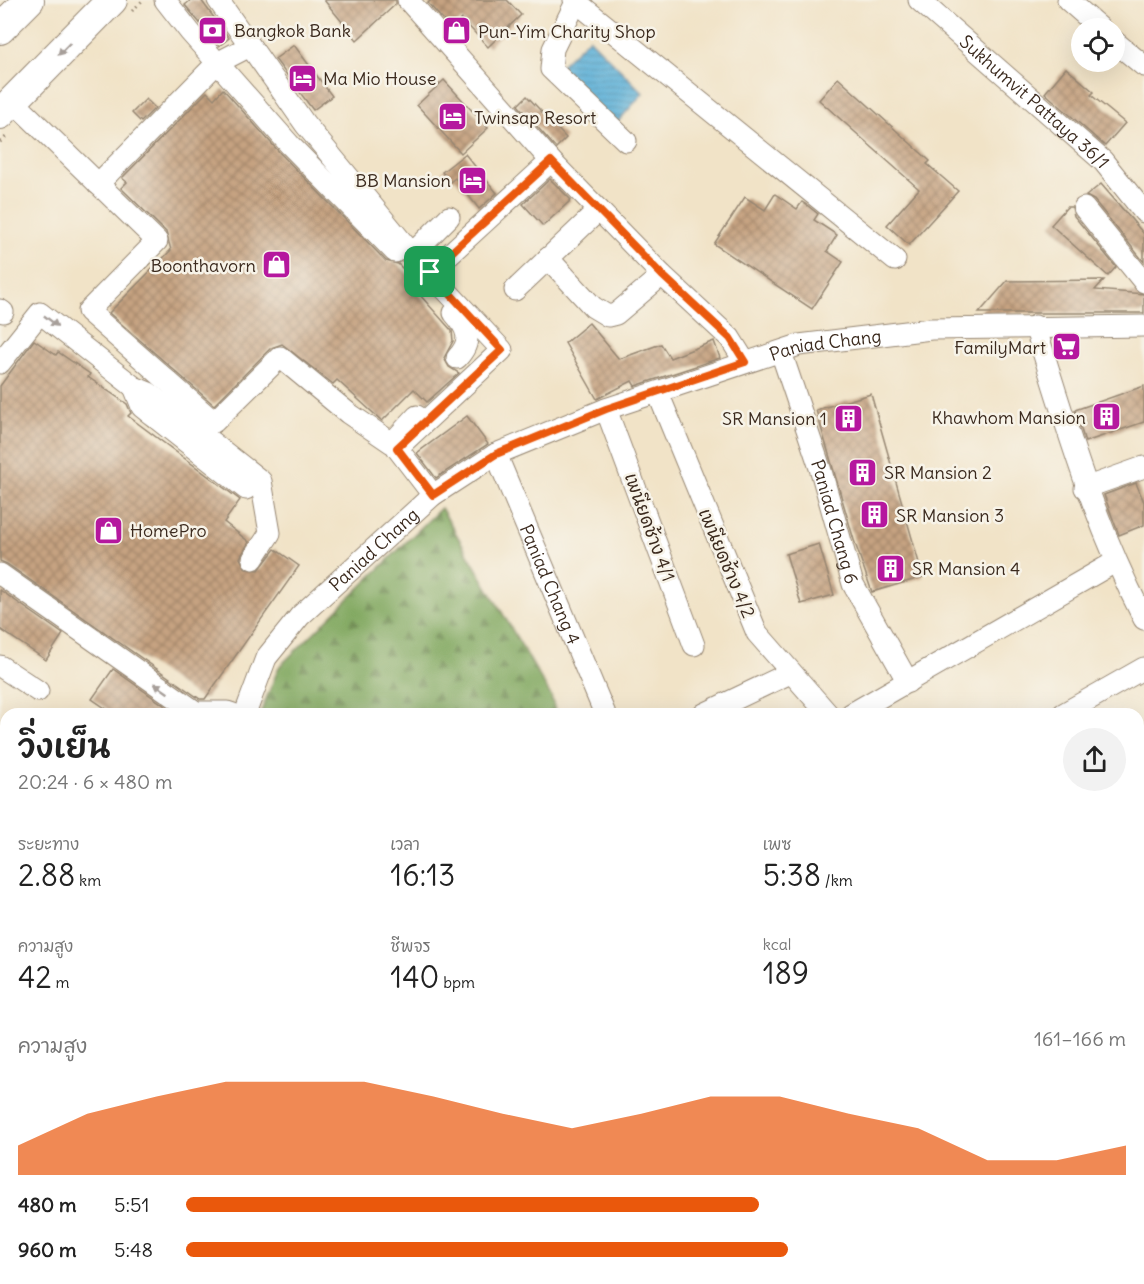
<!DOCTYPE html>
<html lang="th">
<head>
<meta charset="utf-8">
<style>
  :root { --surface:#fff; --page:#f2f2f2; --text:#222; --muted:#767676; --accent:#ea580c }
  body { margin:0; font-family:Delius,"Playpen Sans Thai",sans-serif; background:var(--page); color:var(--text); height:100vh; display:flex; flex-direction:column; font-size:22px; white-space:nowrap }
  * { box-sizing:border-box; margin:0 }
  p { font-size:20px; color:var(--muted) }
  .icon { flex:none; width:33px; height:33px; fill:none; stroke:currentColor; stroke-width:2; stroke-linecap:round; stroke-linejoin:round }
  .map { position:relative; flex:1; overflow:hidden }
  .panel { position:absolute; left:0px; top:708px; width:1144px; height:576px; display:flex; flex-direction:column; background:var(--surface); border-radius:18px 18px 0 0; box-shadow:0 6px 24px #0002 }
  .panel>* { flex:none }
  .controls { position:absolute; left:1071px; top:18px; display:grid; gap:12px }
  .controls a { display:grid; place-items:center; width:54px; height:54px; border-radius:50%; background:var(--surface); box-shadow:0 6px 24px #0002; font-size:30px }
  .pin { position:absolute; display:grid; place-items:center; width:51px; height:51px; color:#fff; margin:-26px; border-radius:12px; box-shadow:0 3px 9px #0006 }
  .round { display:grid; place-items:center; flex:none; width:63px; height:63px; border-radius:32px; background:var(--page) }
  .head { display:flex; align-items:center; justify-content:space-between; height:102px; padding:0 18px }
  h1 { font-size:33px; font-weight:600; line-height:45px }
  .figures { display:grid; grid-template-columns:repeat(3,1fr); gap:9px; height:102px; padding:6px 18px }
  .figures div { display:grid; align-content:center }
  .figures b { font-size:30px; font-weight:600 }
  .figures small { font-size:16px; font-weight:400 }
  .figures p { font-size:16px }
  .chart { height:168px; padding:12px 18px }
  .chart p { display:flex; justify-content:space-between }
  .chart svg { width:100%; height:108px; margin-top:6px; fill:var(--accent); opacity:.7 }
  ul { padding:0 18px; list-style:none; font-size:20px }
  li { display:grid; grid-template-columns:96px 72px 1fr; align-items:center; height:45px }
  li i { height:15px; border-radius:8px; background:var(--accent) }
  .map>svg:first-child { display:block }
</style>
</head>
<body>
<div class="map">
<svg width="1144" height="1284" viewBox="0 0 1144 1284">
  <defs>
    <pattern id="forest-firs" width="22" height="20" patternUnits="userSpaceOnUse" patternTransform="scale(1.5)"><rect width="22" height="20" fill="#80a75e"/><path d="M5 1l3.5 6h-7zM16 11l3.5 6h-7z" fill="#6a884d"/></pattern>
    <pattern id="water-rules" width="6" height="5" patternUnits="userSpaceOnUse" patternTransform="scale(1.5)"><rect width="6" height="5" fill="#5cb0d8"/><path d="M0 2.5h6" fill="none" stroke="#4d8faf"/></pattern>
    <pattern id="building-cross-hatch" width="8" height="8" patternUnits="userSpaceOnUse" patternTransform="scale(1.5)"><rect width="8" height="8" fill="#c6a381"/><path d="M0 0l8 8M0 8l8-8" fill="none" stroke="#a28569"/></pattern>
  </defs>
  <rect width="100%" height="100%" fill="#f7f3e8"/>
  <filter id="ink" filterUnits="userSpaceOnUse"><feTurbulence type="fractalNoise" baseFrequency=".0167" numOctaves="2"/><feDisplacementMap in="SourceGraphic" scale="12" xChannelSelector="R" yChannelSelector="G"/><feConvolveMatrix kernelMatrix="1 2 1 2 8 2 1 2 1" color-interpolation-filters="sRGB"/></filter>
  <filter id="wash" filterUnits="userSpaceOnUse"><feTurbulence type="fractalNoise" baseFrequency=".008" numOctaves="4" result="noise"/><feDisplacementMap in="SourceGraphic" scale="24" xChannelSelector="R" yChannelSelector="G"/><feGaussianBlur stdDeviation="1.35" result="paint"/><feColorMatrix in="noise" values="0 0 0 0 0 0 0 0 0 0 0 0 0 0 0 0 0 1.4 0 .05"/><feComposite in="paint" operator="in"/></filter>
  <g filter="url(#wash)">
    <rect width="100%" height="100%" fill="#f1e3c7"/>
    <g fill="url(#forest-firs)" stroke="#5e683e" stroke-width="1.5">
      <polygon points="441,508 551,696 556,714 260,714 279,667"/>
      <polygon points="42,1278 362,1278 370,1284 47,1284"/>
      <polygon points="505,1278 591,1278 585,1284 504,1284"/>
    </g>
    <g fill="url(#water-rules)" stroke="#4c6d7b" stroke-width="1.5">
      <polygon points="589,38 643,93 614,126 557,69"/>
      <polygon points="724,1278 884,1278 885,1281 881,1284 731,1284"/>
    </g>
    <g id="blocks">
      <g fill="url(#building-cross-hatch)">
        <polygon points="191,0 201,0 229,38 219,46 185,5"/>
        <polygon points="324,0 396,0 396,4 357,40"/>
        <polygon points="431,0 507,0 521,15 488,47 462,19 451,29 428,3"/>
        <polygon points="294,45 332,96 313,110 275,59"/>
        <polygon points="1066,68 1094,92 1091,95 1125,123 1105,146 1045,93"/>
        <polygon points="838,78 930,161 927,164 958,191 909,245 887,225 919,189 819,100"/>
        <polygon points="444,80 488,128 461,153 417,105"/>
        <polygon points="223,89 280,153 386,261 398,264 415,281 411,285 452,331 453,341 444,358 449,367 459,373 427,402 414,389 382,421 337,380 333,384 282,344 271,348 214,405 109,313 171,250 166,232 121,188 127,182 122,178 207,92 214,99"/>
        <polygon points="527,96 566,138 556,148 518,105"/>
        <polygon points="146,99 155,108 141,122 132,113"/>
        <polygon points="465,154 497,193 479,209 455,178 450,182 442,172"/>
        <polygon points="550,179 571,200 543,226 523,204"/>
        <polygon points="1101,184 1144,234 1144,262 1094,200 1086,196"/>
        <polygon points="775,194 797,209 802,202 808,206 818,214 814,220 837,235 827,251 843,262 812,309 714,244 745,197 765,210"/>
        <polygon points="1067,207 1072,207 1074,216 1116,267 1108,276 1051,225"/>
        <polygon points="1104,280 1095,290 1144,294 1144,313 979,313 1007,281"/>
        <polygon points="589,323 619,359 661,344 670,358 714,341 720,358 635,386 632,381 597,399 565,343"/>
        <polygon points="34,340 56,355 58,352 90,374 88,377 127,404 131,413 128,416 240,500 224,522 249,542 240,558 246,569 259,570 275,549 299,566 205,699 200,699 7,564 0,561 0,386"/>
        <polygon points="1144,386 1144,422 1085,442 1075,410"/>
        <polygon points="871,394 923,577 872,592 854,540 816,410"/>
        <polygon points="467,416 488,444 436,478 417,453"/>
        <polygon points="1136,483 1144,502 1144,525 1119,535 1104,495"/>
        <polygon points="819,544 834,595 801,604 786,554"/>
        <polygon points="0,590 63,634 46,660 0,629"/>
        <polygon points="113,669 165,706 159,714 114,714 92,699"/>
      </g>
    </g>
  </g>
  <g filter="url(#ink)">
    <use href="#blocks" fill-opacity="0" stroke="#968672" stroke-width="1.5"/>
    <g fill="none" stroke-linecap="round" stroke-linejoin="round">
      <defs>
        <g id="minor">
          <polyline points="165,0 190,32 290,145 395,252"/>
          <polyline points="218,0 305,124 412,254 502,350 397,448 433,495"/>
          <polyline points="408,0 551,161 662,275 730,338 745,362"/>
          <polyline points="574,0 895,260"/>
          <path id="s1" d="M919,0L1103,161L1144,212"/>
          <polyline points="1068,0 1100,28"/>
          <polyline points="576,2 553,49 551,69 626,141"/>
          <polyline points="1114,41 1144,66"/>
          <polyline points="13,101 157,241 88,311 214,422 280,357 348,413 392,443 417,416"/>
          <polyline points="98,184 217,63 250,46"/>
          <polyline points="1084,208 1144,282"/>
          <polyline points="412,254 449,217"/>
          <polyline points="548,258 593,307 608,316 616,314 662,275"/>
          <polyline points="430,272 551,161"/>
          <polyline points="515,290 599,210"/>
          <polyline points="0,310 3,312"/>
          <path d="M454,313C468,329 473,341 457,358"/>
          <path d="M1035,326C1067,429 1094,522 1144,619"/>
          <path id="s2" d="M781,352L821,471L853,584L908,682"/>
          <polyline points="0,363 40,313 134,387 149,393 261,481 270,533 253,559"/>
          <polyline points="134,387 142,407 246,489"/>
          <polyline points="658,393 757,633 828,714"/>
          <polyline points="606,409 694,645"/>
          <path id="s3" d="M496,454L605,714"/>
          <polyline points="1085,488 1144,467"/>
          <polyline points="0,574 196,712 227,712 233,714"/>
          <polyline points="0,666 38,691"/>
          <path id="s4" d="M245,714L266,658L300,616L433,495L496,454L606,409L799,345L931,329L1144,326"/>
          <polyline points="704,714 790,673"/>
          <polyline points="851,714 1115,562"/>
          <polyline points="1063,714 1144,668"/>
          <polyline points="1138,791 1144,788"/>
          <polyline points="1138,933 1144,929"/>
          <polyline points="0,992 6,998"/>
          <polyline points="1138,1057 1144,1062"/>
          <polyline points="1138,1128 1144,1133"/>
          <polyline points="1138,1228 1144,1232"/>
          <polyline points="0,1244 6,1251"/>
          <polyline points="30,1278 35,1284"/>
          <polyline points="380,1278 388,1284"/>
          <polyline points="1007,1278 1012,1284"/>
          <polyline points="597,1284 603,1278"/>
        </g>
        <g id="highway">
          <polyline points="0,29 29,0"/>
          <polyline points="0,114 112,0"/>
        </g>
      </defs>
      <use href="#minor" stroke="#968672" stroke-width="23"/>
      <use href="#highway" stroke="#968672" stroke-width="32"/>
      <g stroke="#968672" stroke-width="3" stroke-dasharray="1.5 4.5" stroke-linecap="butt">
        <polyline points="132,11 143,0"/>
        <polyline points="0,142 8,135"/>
      </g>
      <use href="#minor" stroke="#fff" stroke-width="21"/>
      <use href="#highway" stroke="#fff" stroke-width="30"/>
    </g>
    <defs><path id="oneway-solid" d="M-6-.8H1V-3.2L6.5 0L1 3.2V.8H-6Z" transform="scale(1.5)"/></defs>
    <g fill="#a79f9a">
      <use href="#oneway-solid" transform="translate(64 49) rotate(134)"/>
      <use href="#oneway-solid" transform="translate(51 321) rotate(38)"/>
      <use href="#oneway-solid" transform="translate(161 688) rotate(-145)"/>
    </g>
  </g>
  <g fill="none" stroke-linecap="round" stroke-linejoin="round" filter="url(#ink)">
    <defs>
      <polygon id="route" points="551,161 662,275 730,338 745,362 606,409 496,454 433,495 397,448 502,350 430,272"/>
    </defs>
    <use href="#route" stroke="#fff" stroke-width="12"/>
    <use href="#route" stroke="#ea580c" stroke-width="8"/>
  </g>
  <defs>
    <symbol id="bank-square" viewBox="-11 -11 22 22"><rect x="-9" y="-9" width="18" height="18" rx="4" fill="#b5179e" stroke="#f7f3e8"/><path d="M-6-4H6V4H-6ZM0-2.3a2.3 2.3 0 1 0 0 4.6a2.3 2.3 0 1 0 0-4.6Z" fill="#fff"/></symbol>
    <symbol id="shop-square" viewBox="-11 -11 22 22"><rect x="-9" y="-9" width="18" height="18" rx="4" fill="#b5179e" stroke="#f7f3e8"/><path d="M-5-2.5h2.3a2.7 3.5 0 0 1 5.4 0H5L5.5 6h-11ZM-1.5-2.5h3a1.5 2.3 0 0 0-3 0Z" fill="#fff"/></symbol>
    <symbol id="hotel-square" viewBox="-11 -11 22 22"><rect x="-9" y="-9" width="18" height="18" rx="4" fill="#b5179e" stroke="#f7f3e8"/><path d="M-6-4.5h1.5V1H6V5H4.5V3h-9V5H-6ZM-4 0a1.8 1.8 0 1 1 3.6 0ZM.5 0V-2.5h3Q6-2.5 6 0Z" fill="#fff"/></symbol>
    <symbol id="supermarket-square" viewBox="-11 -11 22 22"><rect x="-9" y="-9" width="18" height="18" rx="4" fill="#b5179e" stroke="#f7f3e8"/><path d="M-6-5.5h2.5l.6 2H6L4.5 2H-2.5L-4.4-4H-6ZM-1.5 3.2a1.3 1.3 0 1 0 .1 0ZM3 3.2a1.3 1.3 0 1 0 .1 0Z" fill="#fff"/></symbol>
    <symbol id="building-square" viewBox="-11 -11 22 22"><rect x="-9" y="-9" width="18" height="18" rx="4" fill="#b5179e" stroke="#f7f3e8"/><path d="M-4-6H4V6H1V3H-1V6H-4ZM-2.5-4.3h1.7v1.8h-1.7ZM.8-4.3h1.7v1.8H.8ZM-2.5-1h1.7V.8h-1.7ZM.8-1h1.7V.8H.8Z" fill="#fff"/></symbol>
  </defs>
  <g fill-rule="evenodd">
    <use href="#bank-square" x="196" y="14" width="33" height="33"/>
    <use href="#shop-square" x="440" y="14" width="33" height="33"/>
    <use href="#hotel-square" x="286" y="62" width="33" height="33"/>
    <use href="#hotel-square" x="436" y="100" width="33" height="33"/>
    <use href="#hotel-square" x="456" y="164" width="33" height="33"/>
    <use href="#shop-square" x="260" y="248" width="33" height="33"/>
    <use href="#supermarket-square" x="1050" y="330" width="33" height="33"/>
    <use href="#building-square" x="1090" y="400" width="33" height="33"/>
    <use href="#building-square" x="832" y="402" width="33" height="33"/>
    <use href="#building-square" x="846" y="456" width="33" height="33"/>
    <use href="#building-square" x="858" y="498" width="33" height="33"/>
    <use href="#shop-square" x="92" y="514" width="33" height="33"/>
    <use href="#building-square" x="874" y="552" width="33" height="33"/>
  </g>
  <g text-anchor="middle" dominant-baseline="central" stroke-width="5" stroke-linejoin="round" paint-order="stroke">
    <g font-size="18" fill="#3b2a1e" stroke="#f7f3e8" text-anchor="start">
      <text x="234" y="30">Bangkok Bank</text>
      <text x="478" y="31">Pun-Yim Charity Shop</text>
      <text x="323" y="78">Ma Mio House</text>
      <text x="474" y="117">Twinsap Resort</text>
      <text x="451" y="180" text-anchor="end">BB Mansion</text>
      <text x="256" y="265" text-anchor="end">Boonthavorn</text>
      <text x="1046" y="347" text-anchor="end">FamilyMart</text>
      <text x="1086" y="417" text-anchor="end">Khawhom Mansion</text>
      <text x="827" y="418" text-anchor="end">SR Mansion 1</text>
      <text x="884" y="472">SR Mansion 2</text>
      <text x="896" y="515">SR Mansion 3</text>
      <text x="130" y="530">HomePro</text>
      <text x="912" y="568">SR Mansion 4</text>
    </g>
    <g font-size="18" fill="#3b2a1e" stroke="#f7f3e8">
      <text stroke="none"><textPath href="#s1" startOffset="154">Sukhumvit Pattaya 36/1</textPath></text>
      <text stroke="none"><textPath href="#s4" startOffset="717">Paniad Chang</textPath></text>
      <text stroke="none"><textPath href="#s2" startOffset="178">Paniad Chang 6</textPath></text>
      <text transform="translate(650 527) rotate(70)">เพนียดช้าง 4/1</text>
      <text stroke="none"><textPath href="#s4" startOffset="213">Paniad Chang</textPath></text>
      <text transform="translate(727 563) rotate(67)">เพนียดช้าง 4/2</text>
      <text stroke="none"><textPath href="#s3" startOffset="141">Paniad Chang 4</textPath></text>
    </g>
  </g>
</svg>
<div class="controls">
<a><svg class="icon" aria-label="locate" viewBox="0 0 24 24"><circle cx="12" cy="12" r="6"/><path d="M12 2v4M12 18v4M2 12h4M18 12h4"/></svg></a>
</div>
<div class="pin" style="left:430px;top:272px;background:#1e9e55"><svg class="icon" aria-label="arrive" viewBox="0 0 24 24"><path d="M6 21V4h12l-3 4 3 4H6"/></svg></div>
<section class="panel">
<div class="head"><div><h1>วิ่งเย็น</h1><p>20:24 · 6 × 480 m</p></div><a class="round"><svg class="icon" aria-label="share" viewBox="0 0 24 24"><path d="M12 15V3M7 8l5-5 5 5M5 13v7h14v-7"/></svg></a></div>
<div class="figures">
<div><p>ระยะทาง</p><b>2.88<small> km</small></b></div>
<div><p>เวลา</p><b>16:13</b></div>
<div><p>เพซ</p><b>5:38<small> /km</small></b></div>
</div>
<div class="figures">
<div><p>ความสูง</p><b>42<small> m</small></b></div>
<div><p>ชีพจร</p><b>140<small> bpm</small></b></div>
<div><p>kcal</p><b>189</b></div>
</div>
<div class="chart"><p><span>ความสูง</span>161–166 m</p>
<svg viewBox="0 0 160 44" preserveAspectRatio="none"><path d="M0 44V32L10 19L20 12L30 6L40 6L50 6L60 12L70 19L80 25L90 19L100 12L110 12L120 19L130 25L140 38L150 38L160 32V44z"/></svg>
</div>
<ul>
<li><b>480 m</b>5:51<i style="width:61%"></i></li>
<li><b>960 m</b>5:48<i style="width:64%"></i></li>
</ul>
</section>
</div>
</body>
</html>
